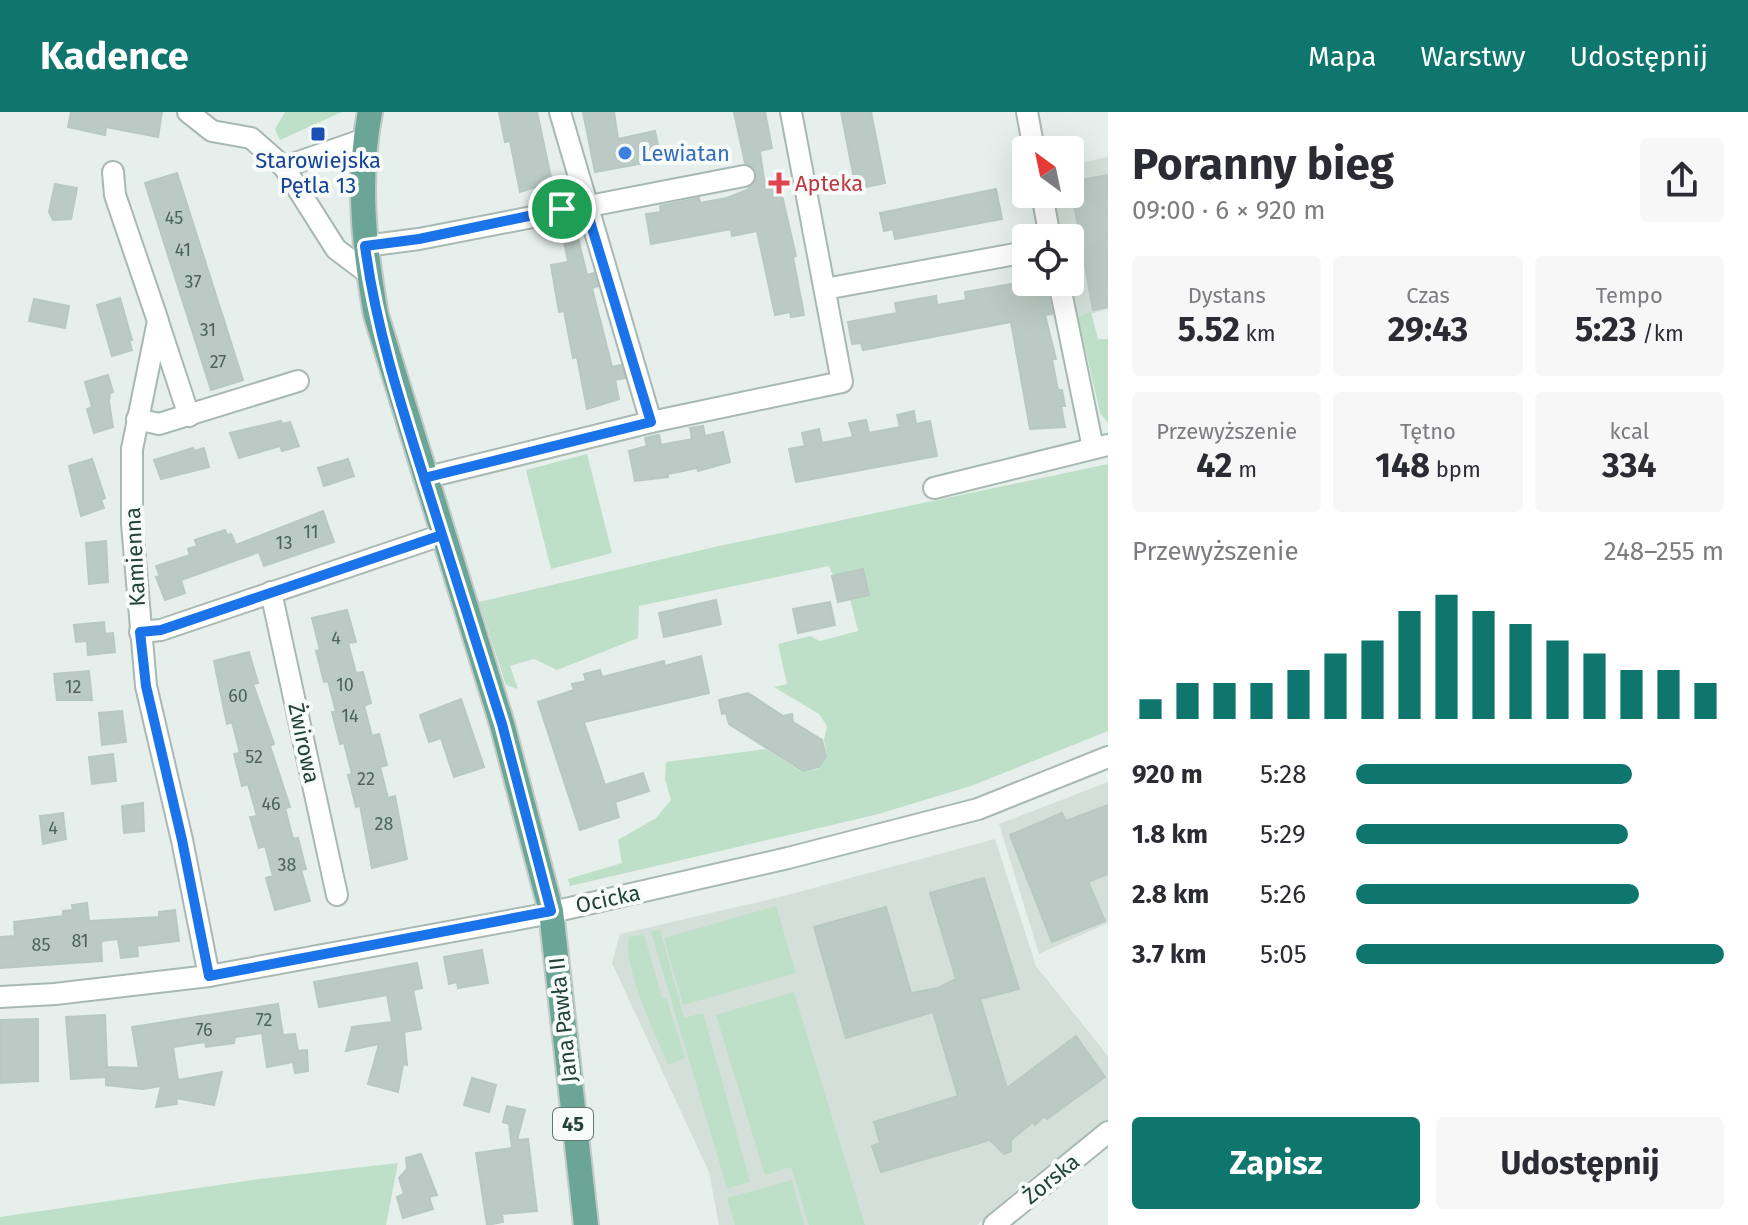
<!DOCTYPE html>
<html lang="pl">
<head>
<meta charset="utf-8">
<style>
  :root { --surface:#fff; --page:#f7f7f7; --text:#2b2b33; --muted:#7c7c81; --accent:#0f766e }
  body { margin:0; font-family:"Fira Sans",sans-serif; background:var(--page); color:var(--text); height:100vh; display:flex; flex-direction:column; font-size:30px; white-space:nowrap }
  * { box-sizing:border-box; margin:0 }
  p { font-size:26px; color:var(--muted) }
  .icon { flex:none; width:44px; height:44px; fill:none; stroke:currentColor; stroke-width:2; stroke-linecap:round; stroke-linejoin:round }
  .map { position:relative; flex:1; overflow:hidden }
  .sheet { display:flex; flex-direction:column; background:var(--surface); width:640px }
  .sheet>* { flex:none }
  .needle { width:52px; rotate:327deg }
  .controls { position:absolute; left:1012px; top:24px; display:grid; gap:16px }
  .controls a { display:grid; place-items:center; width:72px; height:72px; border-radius:8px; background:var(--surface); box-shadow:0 8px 32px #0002; font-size:40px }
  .pin { position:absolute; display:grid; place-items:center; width:68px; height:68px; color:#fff; margin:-34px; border:4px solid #fff; border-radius:50%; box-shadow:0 2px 8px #0007 }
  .round { display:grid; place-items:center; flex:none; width:84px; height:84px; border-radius:8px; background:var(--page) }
  .overview { display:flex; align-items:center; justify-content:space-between; height:136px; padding:0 24px }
  h1 { font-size:44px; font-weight:700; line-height:60px }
  .stats { display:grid; grid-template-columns:repeat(3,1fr); gap:12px; height:136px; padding:8px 24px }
  .stats div { display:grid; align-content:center; border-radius:8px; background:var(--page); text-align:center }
  .stats b { font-size:34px; font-weight:700 }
  .stats small { font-size:22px; font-weight:400 }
  .stats p { font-size:22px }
  .chart { height:224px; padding:16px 24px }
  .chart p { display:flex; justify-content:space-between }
  .chart svg { width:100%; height:144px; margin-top:8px; stroke:var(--accent); stroke-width:6 }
  .button { display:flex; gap:16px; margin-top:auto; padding:16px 24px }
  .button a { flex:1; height:92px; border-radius:8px; background:var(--accent); color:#fff; font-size:32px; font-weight:700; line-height:92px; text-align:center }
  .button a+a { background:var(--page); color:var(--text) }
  ul { padding:0 24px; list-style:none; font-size:26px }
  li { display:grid; grid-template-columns:128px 96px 1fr; align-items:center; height:60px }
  li i { height:20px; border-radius:10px; background:var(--accent) }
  header { display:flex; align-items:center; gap:48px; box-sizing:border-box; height:112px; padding:0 40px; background:var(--accent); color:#fff }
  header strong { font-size:38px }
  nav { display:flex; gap:44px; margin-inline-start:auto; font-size:28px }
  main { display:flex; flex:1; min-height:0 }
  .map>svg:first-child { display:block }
</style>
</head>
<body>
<header>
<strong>Kadence</strong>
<nav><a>Mapa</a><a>Warstwy</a><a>Udostępnij</a></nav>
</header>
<main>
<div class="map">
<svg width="1108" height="1113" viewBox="0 0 1108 1113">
  <rect width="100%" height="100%" fill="#e6efeb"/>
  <g fill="#d4dfda">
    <polygon points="1108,45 1108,197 1078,205 1070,170 1070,126 1061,126 1053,82 1070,82 1070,53"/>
    <polygon points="1108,670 1108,811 1039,842 999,712"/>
    <polygon points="995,727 1036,854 1108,944 1108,1007 1026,1070 977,1113 719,1113 709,1060 612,851 620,822 780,785"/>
  </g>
  <g fill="#bfe0c8">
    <polygon points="285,0 342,0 280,28 275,17"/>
    <polygon points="1091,200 1098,227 1108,227 1108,311 1100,301 1078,205"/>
    <polygon points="587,342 612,441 551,457 526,358"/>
    <polygon points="1108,352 1108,619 971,674 875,703 570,774 568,767 622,751 618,728 656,706 671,688 665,667 666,650 766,637 802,660 819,657 827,645 824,628 827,614 819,602 774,575 787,572 778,532 810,524 820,529 858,519 844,462 833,463 829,454 639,494 638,526 557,558 534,547 510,554 518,577 506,573 479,490 719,434"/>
    <polygon points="776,794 796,861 683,893 664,826"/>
    <polygon points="660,817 684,906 703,901 750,1070 727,1076 651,820"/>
    <path d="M644,822L662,886L667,887L685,946L668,953C656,923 622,854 629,825Z"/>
    <polygon points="794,880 865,1113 809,1113 791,1055 765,1063 716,903"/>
    <polygon points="398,1051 386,1113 0,1113 0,1105 259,1067"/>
    <polygon points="792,1068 804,1113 735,1113 727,1086"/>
  </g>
  <g fill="#bbcac4" stroke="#b8c9c2" stroke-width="2">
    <polygon points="71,0 162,0 158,25 106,15 105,23 68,15"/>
    <polygon points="499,0 537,0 552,70 520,80 510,29 505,30"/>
    <polygon points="583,0 614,0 618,27 655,19 661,48 595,60"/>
    <polygon points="734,0 765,0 772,36 760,39 764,68 778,66 796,144 793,145 804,203 791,205 790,200 775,203 757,119 732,124 731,117 651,132 646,102 661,100 660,94 699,86 700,91 727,86 749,77 756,69 754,56 745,51"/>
    <polygon points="841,0 871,0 885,71 856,77"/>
    <polygon points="177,61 243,268 211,278 145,71"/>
    <polygon points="1108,63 1108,195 1093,198 1070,70"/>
    <polygon points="55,72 77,76 71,107 53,108 49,100"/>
    <polygon points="996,77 1002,107 895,127 893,117 884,119 880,101"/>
    <polygon points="578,126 587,163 594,161 598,174 592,176 612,255 621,253 625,266 615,268 619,287 587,297 577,245 573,246 564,199 559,200 551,153 568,150 564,129"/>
    <polygon points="1023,170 1046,170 1052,202 1045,203 1056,247 1052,247 1058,278 1062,278 1065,294 1061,294 1065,315 1030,317 1011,210 863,238 861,231 852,232 848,210 897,201 895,191 936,184 937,193 966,188 965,180"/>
    <polygon points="120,186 132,228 129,228 132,238 112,244 97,193"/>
    <polygon points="34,187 69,194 65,216 29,209"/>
    <polygon points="108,263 113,280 110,281 109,290 113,315 94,321 87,297 92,295 85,270"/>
    <polygon points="914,299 916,312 930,309 937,344 796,370 789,337 805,334 802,321 819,317 822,331 853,325 849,311 866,308 869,321 900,315 897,303"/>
    <polygon points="281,309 282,312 290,310 299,334 282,339 280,334 239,346 230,321"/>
    <polygon points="703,314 705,324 723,320 730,350 698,359 697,356 668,362 668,365 635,369 629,339 647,334 645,326 653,324 659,323 661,333 692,327 690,316"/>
    <polygon points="193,336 194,339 204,336 209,355 161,367 154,348"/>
    <polygon points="92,347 105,386 101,388 104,396 81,404 69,354"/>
    <polygon points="348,347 354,364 324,374 318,356"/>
    <polygon points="323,399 334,430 264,454 259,440 181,468 185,481 165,488 156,465 160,464 156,454 190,443 188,437 197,434 195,428 225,418 227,423 231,422 236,433"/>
    <polygon points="106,429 108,470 89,472 86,431"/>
    <polygon points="863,457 869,483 838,490 832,464"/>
    <polygon points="716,488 721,512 664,525 659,501"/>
    <polygon points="830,490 835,513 798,521 793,497"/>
    <polygon points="347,498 356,530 348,531 356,561 363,560 371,591 364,594 372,624 379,622 387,653 380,655 388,686 395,684 407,747 372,756 360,693 356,695 348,663 352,662 344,631 340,632 332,600 336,600 328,569 324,570 316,539 320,538 312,506"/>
    <polygon points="104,510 105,522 113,521 115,540 88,543 87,529 76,530 74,513"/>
    <polygon points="249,540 258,571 253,572 274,632 270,634 290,695 285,696 293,727 298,726 306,757 301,758 310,789 275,798 266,766 273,764 265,734 259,736 250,705 257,704 248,672 242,674 234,642 240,641 232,610 227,612 214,549"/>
    <polygon points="701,544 709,581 584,610 605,673 643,661 649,679 615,690 619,705 580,718 538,590 574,578 572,572 586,569 584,562 600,558 602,565 664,549 665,554"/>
    <polygon points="89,559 92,588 57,588 54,562"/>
    <polygon points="748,581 783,604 792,602 793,610 822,628 826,645 819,655 803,659 729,612 726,601 722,602 719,588"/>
    <polygon points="461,587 484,655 454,665 441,626 429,630 420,603"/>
    <polygon points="122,599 126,630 102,633 99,601"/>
    <polygon points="113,642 116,669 92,672 89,645"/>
    <polygon points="143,691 144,719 124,721 122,694"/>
    <polygon points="1108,693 1108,762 1088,770 1105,809 1052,830 1010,723 1062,701 1066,709"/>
    <polygon points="63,701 66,727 43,732 40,704"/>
    <polygon points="984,766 1019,877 980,887 1007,976 1076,924 1105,965 1047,1007 1044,1004 1035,1013 1033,1010 1011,1028 1011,1039 1004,1042 990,1028 881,1060 872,1034 880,1031 874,1010 958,984 933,900 846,926 814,815 886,795 911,881 938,876 956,867 930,781"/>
    <polygon points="87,791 89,809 159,805 159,800 175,798 179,829 137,834 138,844 121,846 118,827 101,829 102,849 0,856 0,825 15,824 14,810 63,804 63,799 73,798 72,793"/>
    <polygon points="482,838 488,871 458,876 457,870 449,872 444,845"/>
    <polygon points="417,851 422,876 413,878 421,917 404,920 407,953 403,952 398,980 368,972 379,932 346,939 352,915 392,910 387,883 319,895 314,870"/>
    <polygon points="278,892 283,923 295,922 298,939 307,938 308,959 295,961 293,950 267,955 262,921 235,925 234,931 206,935 205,930 173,935 178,968 222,960 214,993 176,986 177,992 156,995 161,974 143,977 106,973 106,965 71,967 66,905 105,903 107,955 139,956 132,915"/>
    <polygon points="38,907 38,969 1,971 0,908"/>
    <polygon points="472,966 496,973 489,1000 464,993"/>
    <polygon points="507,994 525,998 517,1028 528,1027 537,1099 502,1102 503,1110 487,1113 476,1041 512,1036 509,1012 503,1010"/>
    <polygon points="421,1042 437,1083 429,1085 433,1097 403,1106 397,1085 404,1082 399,1066 407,1057 406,1046"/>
  </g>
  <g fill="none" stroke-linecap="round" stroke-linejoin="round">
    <defs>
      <g id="minor">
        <polyline points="188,0 212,19 251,26 284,55 336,137 369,162"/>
        <polyline points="560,0 651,310"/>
        <polyline points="1027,0 1034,38"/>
        <polyline points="284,55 365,27"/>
        <polyline points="113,60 115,83 158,209 132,337 132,412 146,574 182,728 209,864"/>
        <polyline points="1042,82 1050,126"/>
        <polyline points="365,134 419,127 744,64"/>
        <polyline points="1059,170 1093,336"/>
        <polyline points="825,177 1026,140"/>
        <polyline points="159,213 189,304"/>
        <polyline points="137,307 159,312 298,269"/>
        <polyline points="424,366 651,310 842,270 791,0"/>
        <polyline points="934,376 1108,333"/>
        <polyline points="271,480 337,783"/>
        <polyline points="140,520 161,518 442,423"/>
        <polyline points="0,885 55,882 209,864 535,804 788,746 978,697 1108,645"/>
        <polyline points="994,1113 1108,1020"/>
      </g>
      <path id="primary" d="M370,0C357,68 364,135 376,203L502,612L551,799L586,1113"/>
    </defs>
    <use href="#minor" stroke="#a8b8b2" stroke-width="24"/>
    <use href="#primary" stroke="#c2cac8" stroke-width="28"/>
    <use href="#minor" stroke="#fff" stroke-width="20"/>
    <use href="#primary" stroke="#6aa596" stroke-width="24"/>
  </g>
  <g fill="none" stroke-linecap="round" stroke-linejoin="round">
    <defs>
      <path id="route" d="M562,97L419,127L365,134C378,233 413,328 442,423L161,518L140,520L146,574L182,728L209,864L551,799L502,612L432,391L424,366L651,310L585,93L562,97"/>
    </defs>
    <use href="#route" stroke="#fff" stroke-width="16"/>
    <use href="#route" stroke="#1a73e8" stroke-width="10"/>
  </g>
  <rect fill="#1a4fb4" stroke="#f7fbf9" stroke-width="3" x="310" y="14" width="16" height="16" rx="4"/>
  <circle fill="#3f7fe0" stroke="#f7fbf9" stroke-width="3" cx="625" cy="41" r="8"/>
  <path fill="#e0444e" stroke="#f7fbf9" stroke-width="3" d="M775 59h8v8h8v8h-8v8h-8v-8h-8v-8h8z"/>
  <g text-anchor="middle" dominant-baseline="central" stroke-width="8" stroke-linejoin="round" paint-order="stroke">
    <g font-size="18" fill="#4a645c">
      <text x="174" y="106">45</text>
      <text x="183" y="138">41</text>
      <text x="193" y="170">37</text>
      <text x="208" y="218">31</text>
      <text x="218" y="250">27</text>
      <text x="311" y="420">11</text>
      <text x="284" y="431">13</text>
      <text x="336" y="526">4</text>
      <text x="345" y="573">10</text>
      <text x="73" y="575">12</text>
      <text x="238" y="584">60</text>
      <text x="350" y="604">14</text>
      <text x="254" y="645">52</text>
      <text x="366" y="667">22</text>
      <text x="271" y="692">46</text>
      <text x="384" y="712">28</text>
      <text x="53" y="716">4</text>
      <text x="287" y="753">38</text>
      <text x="80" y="829">81</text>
      <text x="41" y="833">85</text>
      <text x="264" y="908">72</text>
      <text x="204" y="918">76</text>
    </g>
    <rect fill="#f7fbf9" stroke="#637a73" stroke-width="2" x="553" y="996" width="40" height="32" rx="6"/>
    <g font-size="20" font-weight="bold" fill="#24423a">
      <text x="573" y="1012">45</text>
    </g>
    <g font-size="22" fill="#366cbe" stroke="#f7fbf9" text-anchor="start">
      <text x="641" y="41">Lewiatan</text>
    </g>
    <g font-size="22" fill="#164399" stroke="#f7fbf9">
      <text x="318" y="48">Starowiejska<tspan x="318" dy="25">Pętla 13</tspan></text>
    </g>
    <g font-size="22" fill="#be3a42" stroke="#f7fbf9" text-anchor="start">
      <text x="795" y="71">Apteka</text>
    </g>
    <g font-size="22" fill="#24423a" stroke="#f7fbf9">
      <text transform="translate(135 445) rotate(-93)">Kamienna</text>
      <text transform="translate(304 631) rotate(78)">Żwirowa</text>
      <text transform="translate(608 787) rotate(-12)">Ocicka</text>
      <text transform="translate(563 908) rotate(-96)">Jana Pawła II</text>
      <text transform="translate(1051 1067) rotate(-39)">Żorska</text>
    </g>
  </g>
</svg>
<div class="controls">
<a><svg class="needle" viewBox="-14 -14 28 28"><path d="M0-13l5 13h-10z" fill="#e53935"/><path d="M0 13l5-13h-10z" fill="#7c7c81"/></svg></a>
<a><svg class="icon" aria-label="locate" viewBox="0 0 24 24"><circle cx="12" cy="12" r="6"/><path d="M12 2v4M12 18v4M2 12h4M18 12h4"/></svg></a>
</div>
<div class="pin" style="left:562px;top:97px;background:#1e9e55"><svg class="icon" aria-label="arrive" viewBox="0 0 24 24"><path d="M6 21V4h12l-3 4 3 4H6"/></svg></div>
</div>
<section class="sheet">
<div class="overview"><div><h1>Poranny bieg</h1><p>09:00 · 6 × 920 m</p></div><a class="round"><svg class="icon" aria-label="share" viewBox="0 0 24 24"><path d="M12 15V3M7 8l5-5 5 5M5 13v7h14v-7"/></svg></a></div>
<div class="stats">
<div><p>Dystans</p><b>5.52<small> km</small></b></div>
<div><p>Czas</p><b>29:43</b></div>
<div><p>Tempo</p><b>5:23<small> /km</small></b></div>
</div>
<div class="stats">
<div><p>Przewyższenie</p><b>42<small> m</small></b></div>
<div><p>Tętno</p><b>148<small> bpm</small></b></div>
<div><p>kcal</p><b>334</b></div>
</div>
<div class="chart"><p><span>Przewyższenie</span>248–255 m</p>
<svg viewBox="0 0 160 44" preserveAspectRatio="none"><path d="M5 44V38M15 44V33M25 44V33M35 44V33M45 44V29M55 44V24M65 44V20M75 44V11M85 44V6M95 44V11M105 44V15M115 44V20M125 44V24M135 44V29M145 44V29M155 44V33"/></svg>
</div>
<ul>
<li><b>920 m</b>5:28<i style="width:75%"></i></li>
<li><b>1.8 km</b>5:29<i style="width:74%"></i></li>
<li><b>2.8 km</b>5:26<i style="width:77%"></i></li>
<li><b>3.7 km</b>5:05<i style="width:100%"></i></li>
</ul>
<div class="button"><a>Zapisz</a><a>Udostępnij</a></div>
</section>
</main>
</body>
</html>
